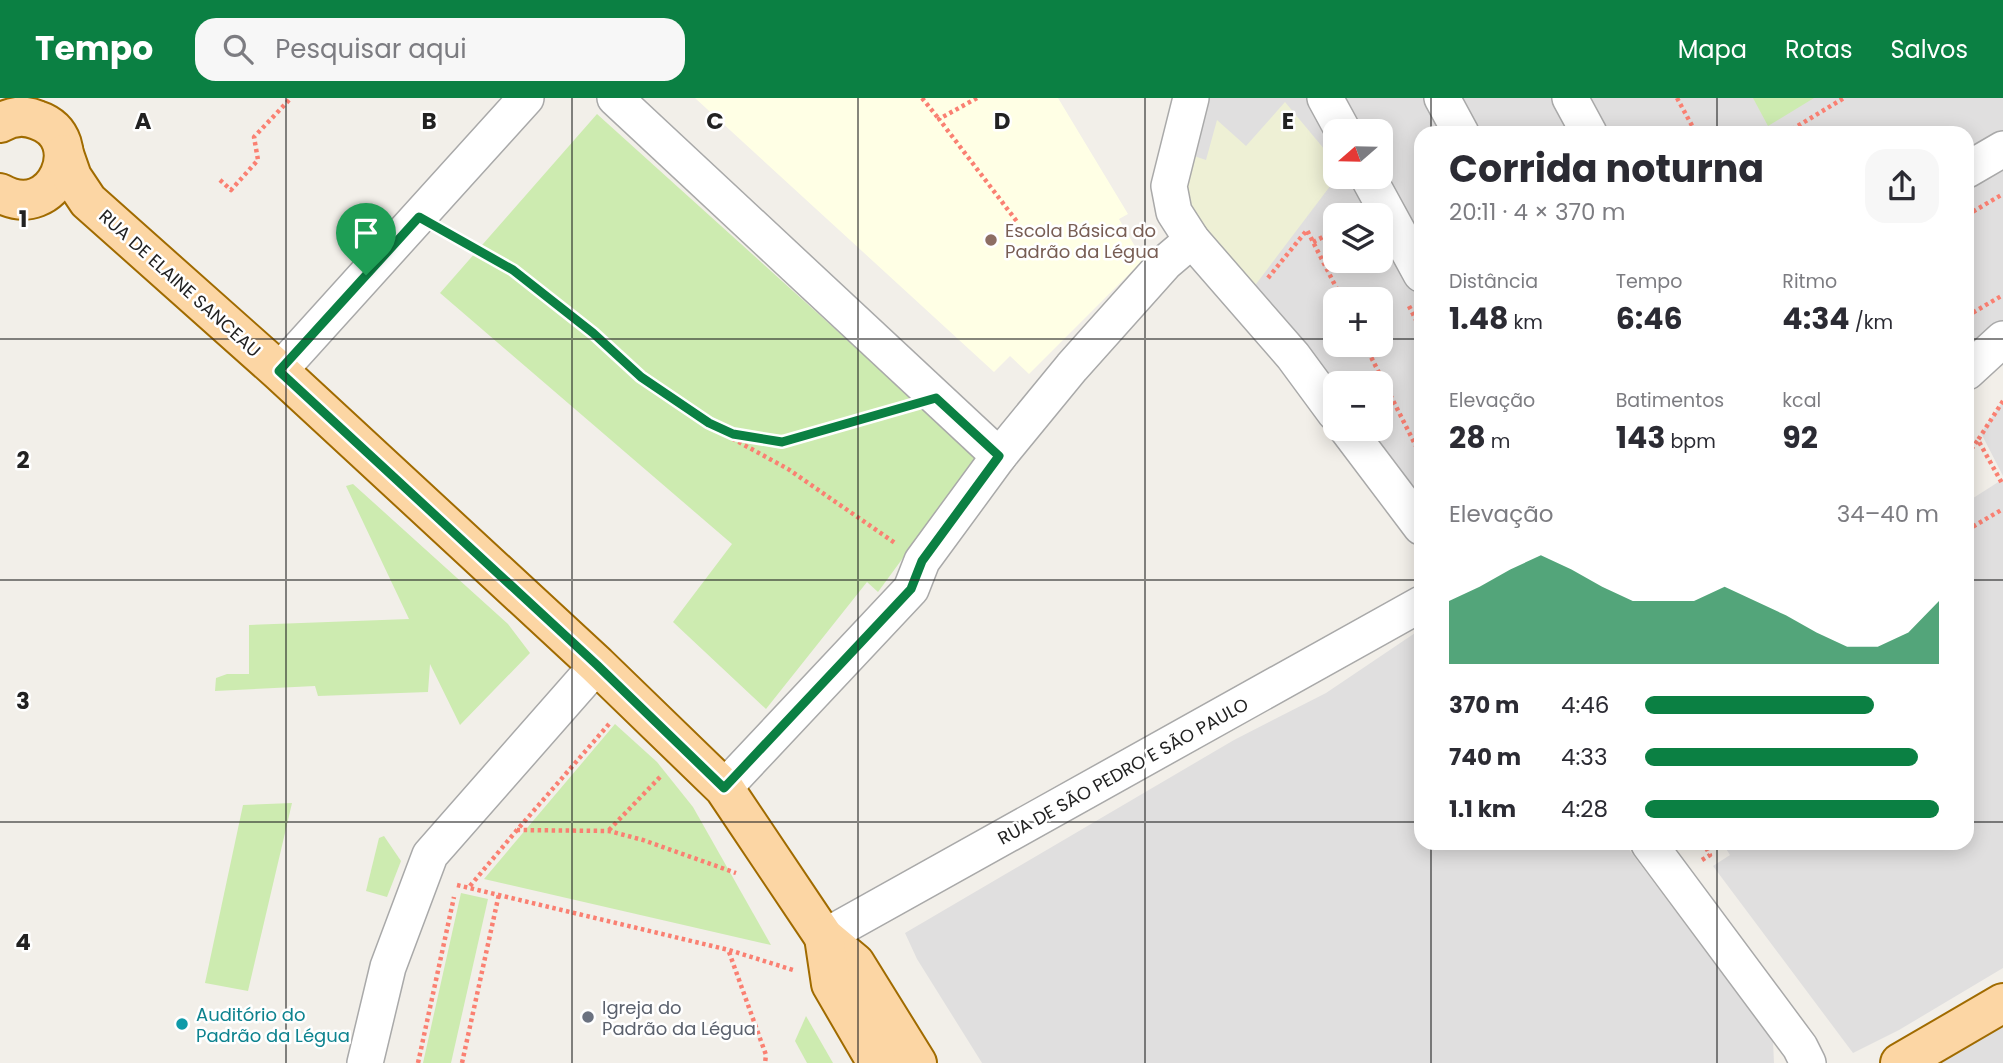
<!DOCTYPE html>
<html lang="pt">
<head>
<meta charset="utf-8">
<style>
  :root { --surface:#fff; --page:#f7f7f7; --text:#2b2b33; --muted:#7c7c81; --accent:#0b8043 }
  body { margin:0; font-family:Poppins,sans-serif; background:var(--page); color:var(--text); height:100vh; display:flex; flex-direction:column; font-size:26px; white-space:nowrap }
  * { box-sizing:border-box; margin:0 }
  p { font-size:23px; color:var(--muted) }
  .icon { flex:none; width:38px; height:38px; fill:none; stroke:currentColor; stroke-width:2; stroke-linecap:round; stroke-linejoin:round }
  .map { position:relative; flex:1; overflow:hidden }
  .drawer { position:absolute; left:1414px; top:28px; width:560px; height:724px; display:flex; flex-direction:column; background:var(--surface); border-radius:21px; box-shadow:0 4px 18px #0003 }
  .drawer>* { flex:none }
  .needle { width:46px; rotate:250deg }
  .tools { position:absolute; left:1323px; top:21px; display:grid; gap:14px }
  .tools a { display:grid; place-items:center; width:70px; height:70px; border-radius:14px; background:var(--surface); box-shadow:0 4px 18px #0003; font-size:35px }
  .pin { position:absolute; display:grid; place-items:center; width:60px; height:60px; color:#fff; margin:-72px -30px; border-radius:50% 50% 50% 0; rotate:-45deg; box-shadow:0 0 7px #0007 }
  .pin .icon { rotate:45deg }
  .round { display:grid; place-items:center; flex:none; width:74px; height:74px; border-radius:21px; background:var(--page) }
  .headline { display:flex; align-items:center; justify-content:space-between; height:119px; padding:0 35px }
  h1 { font-size:38px; font-weight:700; line-height:52px }
  .metrics { display:grid; grid-template-columns:repeat(3,1fr); gap:10px; height:119px; padding:7px 35px }
  .metrics div { display:grid; align-content:center }
  .metrics b { font-size:30px; font-weight:700 }
  .metrics small { font-size:19px; font-weight:400 }
  .metrics p { font-size:19px }
  .chart { height:196px; padding:14px 35px }
  .chart p { display:flex; justify-content:space-between }
  .chart svg { width:100%; height:126px; margin-top:7px; fill:var(--accent); opacity:.7 }
  ul { padding:0 35px; list-style:none; font-size:23px }
  li { display:grid; grid-template-columns:112px 84px 1fr; align-items:center; height:52px }
  li i { height:18px; border-radius:9px; background:var(--accent) }
  header { display:flex; align-items:center; gap:42px; box-sizing:border-box; height:98px; padding:0 35px; background:var(--accent); color:#fff }
  header strong { font-size:33px }
  nav { display:flex; gap:38px; margin-inline-start:auto; font-size:24px }
  .search { width:490px; height:63px; background:var(--page); display:flex; align-items:center; gap:18px; box-sizing:border-box; padding:0 24px; border-radius:21px; color:var(--muted); font-size:26px }
  .map>svg:first-child { display:block }
</style>
</head>
<body>
<header>
<strong>Tempo</strong>
<div class="search"><svg class="icon" aria-label="search" viewBox="0 0 24 24"><circle cx="10" cy="10" r="6"/><path d="M15 15l6 6"/></svg>Pesquisar aqui</div>
<nav><a>Mapa</a><a>Rotas</a><a>Salvos</a></nav>
</header>
<div class="map">
<svg width="2003" height="965" viewBox="0 0 2003 965">
  <rect width="100%" height="100%" fill="#f2efe9"/>
  <g fill="#e0dfdf" fill-rule="evenodd">
    <path d="M1191,0H2003V247L1967,276V35H1421V444L1335,331H1381V285H1335V331L1169,88ZM1335,33H1381V79H1335ZM1335,117H1381V163H1335ZM1335,201H1381V247H1335Z"/>
    <polygon points="2003,303 2003,378 1981,335"/>
    <polygon points="2003,381 2003,870 1899,932 1853,955 1713,768 1730,757 1723,746 1967,746 1967,404"/>
    <polygon points="1421,531 1421,746 1625,746 1773,943 1774,965 982,965 917,861 905,835 1234,642 1326,595"/>
    <polygon points="2003,926 2003,965 1936,965"/>
  </g>
  <polygon fill="#ffffe5" points="695,0 1058,0 1128,116 1119,121 1143,162 1029,276 1010,258 994,274"/>
  <polygon fill="#eef0d5" points="1285,4 1335,64 1337,79 1253,190 1213,142 1192,110 1186,88 1191,57 1206,62 1217,22 1246,48"/>
  <g fill="#cdebb0">
    <polygon points="1753,0 1814,0 1768,28"/>
    <polygon points="597,16 977,359 878,494 867,484 766,611 673,524 732,446 440,195"/>
    <polygon points="353,386 508,526 530,555 460,627 430,566 428,594 318,598 315,588 215,593 216,580 227,576 249,576 249,527 409,521 346,388"/>
    <polygon points="615,626 657,664 693,709 771,847 484,781"/>
    <polygon points="292,705 248,893 205,885 243,707"/>
    <polygon points="384,738 401,763 387,799 366,793 379,740"/>
    <polygon points="461,795 488,801 451,965 423,965"/>
    <polygon points="806,918 833,965 807,965 795,943"/>
  </g>
  <g fill="none" stroke-linecap="round" stroke-linejoin="round">
    <defs>
      <g id="minor">
        <polyline points="615,0 999,358"/>
        <polyline points="1191,0 1169,88 1174,114 1192,142 1293,258 1335,315"/>
        <polyline points="1325,0 1343,33"/>
        <polyline points="1442,0 1461,35"/>
        <polyline points="1570,0 1589,35"/>
        <polyline points="1967,72 2003,51"/>
        <polyline points="1368,79 1421,176"/>
        <polyline points="279,273 526,0"/>
        <polyline points="1967,274 2003,241"/>
        <polyline points="1347,331 1421,429"/>
        <polyline points="724,690 911,491 922,463 999,358 1072,269 1165,165 1192,142"/>
        <polyline points="1649,746 1800,949 1808,965"/>
        <polyline points="824,839 1421,506"/>
        <polyline points="365,965 388,869 430,757 597,567"/>
      </g>
      <g id="major">
        <path d="M0,25C12,18 25,17 37,22C91,40 55,126 0,95"/>
        <polyline points="64,56 72,79 88,103 279,273 597,567 724,690 824,839 855,865 917,965"/>
        <polyline points="824,839 831,886 877,965"/>
        <polyline points="1900,965 2003,905"/>
      </g>
    </defs>
    <use href="#minor" stroke="#a9a9a9" stroke-width="38"/>
    <use href="#major" stroke="#a06b00" stroke-width="42"/>
    <g stroke="#fa8072" stroke-width="4.5" stroke-dasharray="3.5 3.5" stroke-linecap="butt">
      <polyline points="922,0 939,21"/>
      <polyline points="977,0 939,21 1018,125"/>
      <polyline points="1677,0 1696,35"/>
      <polyline points="1786,35 1844,0"/>
      <polyline points="220,82 231,92 258,62 254,39 291,0"/>
      <polyline points="1967,117 2003,96"/>
      <polyline points="449,137 513,172 593,235 641,279 724,336 788,371 895,445"/>
      <polyline points="1313,144 1335,133"/>
      <polyline points="1268,180 1307,132 1342,201"/>
      <polyline points="1409,208 1421,232"/>
      <polyline points="1967,218 2003,197"/>
      <polyline points="1365,247 1421,358"/>
      <polyline points="2003,303 1978,342 2003,387"/>
      <polyline points="718,329 733,336 782,344 899,311"/>
      <polyline points="1967,357 1978,342"/>
      <polyline points="1967,432 2003,411"/>
      <polyline points="609,626 517,732 609,733 643,742 736,775"/>
      <polyline points="609,732 661,678"/>
      <polyline points="1702,762 1710,757 1704,746"/>
      <polyline points="457,787 729,852 793,872"/>
      <polyline points="470,788 517,732"/>
      <polyline points="729,854 766,957 765,965"/>
      <polyline points="418,965 454,799"/>
      <polyline points="462,965 499,796"/>
    </g>
    <use href="#minor" stroke="#fff" stroke-width="35"/>
    <use href="#major" stroke="#fcd6a4" stroke-width="38"/>
  </g>
  <g fill="none" stroke-linecap="round" stroke-linejoin="round">
    <defs>
      <polygon id="route" points="419,119 513,172 593,235 641,279 709,325 733,336 782,344 936,300 999,358 922,463 911,491 724,690 597,567 279,273"/>
    </defs>
    <use href="#route" stroke="#fff" stroke-width="14"/>
    <use href="#route" stroke="#0b8043" stroke-width="9"/>
  </g>
  <path fill="none" stroke="#222" stroke-width="2" stroke-opacity="0.55" d="M286,0V965M572,0V965M858,0V965M1145,0V965M1431,0V35M1717,0V35M0,241H1335M1381,241H1421M1967,241H2003M0,482H1421M1967,482H2003M0,724H1421M1967,724H2003M1431,746V965M1717,746V965"/>
  <circle fill="#8d6e63" stroke="#fff" stroke-width="2.5" cx="991" cy="142" r="7"/>
  <circle fill="#6b7280" stroke="#fff" stroke-width="2.5" cx="588" cy="919" r="7"/>
  <circle fill="#0f9aa8" stroke="#fff" stroke-width="2.5" cx="182" cy="926" r="7"/>
  <g text-anchor="middle" dominant-baseline="central" stroke-width="5" stroke-linejoin="round" paint-order="stroke">
    <g font-size="18" fill="#785e54" stroke="#fff" text-anchor="start">
      <text x="1005" y="132">Escola Básica do<tspan x="1005" dy="21">Padrão da Légua</tspan></text>
    </g>
    <g font-size="18" fill="#222" stroke="#fff">
      <text transform="translate(180 185) rotate(42)">RUA DE ELAINE SANCEAU</text>
      <text transform="translate(1123 673) rotate(-29)">RUA DE SÃO PEDRO E SÃO PAULO</text>
    </g>
    <g font-size="18" fill="#5b616d" stroke="#fff" text-anchor="start">
      <text x="602" y="909">Igreja do<tspan x="602" dy="21">Padrão da Légua</tspan></text>
    </g>
    <g font-size="18" fill="#0d838f" stroke="#fff" text-anchor="start">
      <text x="196" y="916">Auditório do<tspan x="196" dy="21">Padrão da Légua</tspan></text>
    </g>
  </g>
  <g font-size="23" text-anchor="middle" font-weight="bold" fill="#222" stroke="#fff" stroke-width="5" stroke-linejoin="round" paint-order="stroke">
    <text x="143" y="31">A</text>
    <text x="429" y="31">B</text>
    <text x="715" y="31">C</text>
    <text x="1002" y="31">D</text>
    <text x="1288" y="31">E</text>
    <text x="23" y="129">1</text>
    <text x="23" y="370">2</text>
    <text x="23" y="611">3</text>
    <text x="23" y="852">4</text>
  </g>
</svg>
<div class="tools">
<a><svg class="needle" viewBox="-14 -14 28 28"><path d="M0-13l5 13h-10z" fill="#e53935"/><path d="M0 13l5-13h-10z" fill="#7c7c81"/></svg></a>
<a><svg class="icon" aria-label="layers" viewBox="0 0 24 24"><path d="M12 4l9 5-9 5-9-5zM3 14l9 5 9-5"/></svg></a>
<a>+</a>
<a>−</a>
</div>
<div class="pin" style="left:366px;top:177px;background:#1e9e55"><svg class="icon" aria-label="arrive" viewBox="0 0 24 24"><path d="M6 21V4h12l-3 4 3 4H6"/></svg></div>
<section class="drawer">
<div class="headline"><div><h1>Corrida noturna</h1><p>20:11 · 4 × 370 m</p></div><a class="round"><svg class="icon" aria-label="share" viewBox="0 0 24 24"><path d="M12 15V3M7 8l5-5 5 5M5 13v7h14v-7"/></svg></a></div>
<div class="metrics">
<div><p>Distância</p><b>1.48<small> km</small></b></div>
<div><p>Tempo</p><b>6:46</b></div>
<div><p>Ritmo</p><b>4:34<small> /km</small></b></div>
</div>
<div class="metrics">
<div><p>Elevação</p><b>28<small> m</small></b></div>
<div><p>Batimentos</p><b>143<small> bpm</small></b></div>
<div><p>kcal</p><b>92</b></div>
</div>
<div class="chart"><p><span>Elevação</span>34–40 m</p>
<svg viewBox="0 0 160 44" preserveAspectRatio="none"><path d="M0 44V22L10 17L20 11L30 6L40 11L50 17L60 22L70 22L80 22L90 17L100 22L110 27L120 33L130 38L140 38L150 33L160 22V44z"/></svg>
</div>
<ul>
<li><b>370 m</b>4:46<i style="width:78%"></i></li>
<li><b>740 m</b>4:33<i style="width:93%"></i></li>
<li><b>1.1 km</b>4:28<i style="width:100%"></i></li>
</ul>
</section>
</div>
</body>
</html>
